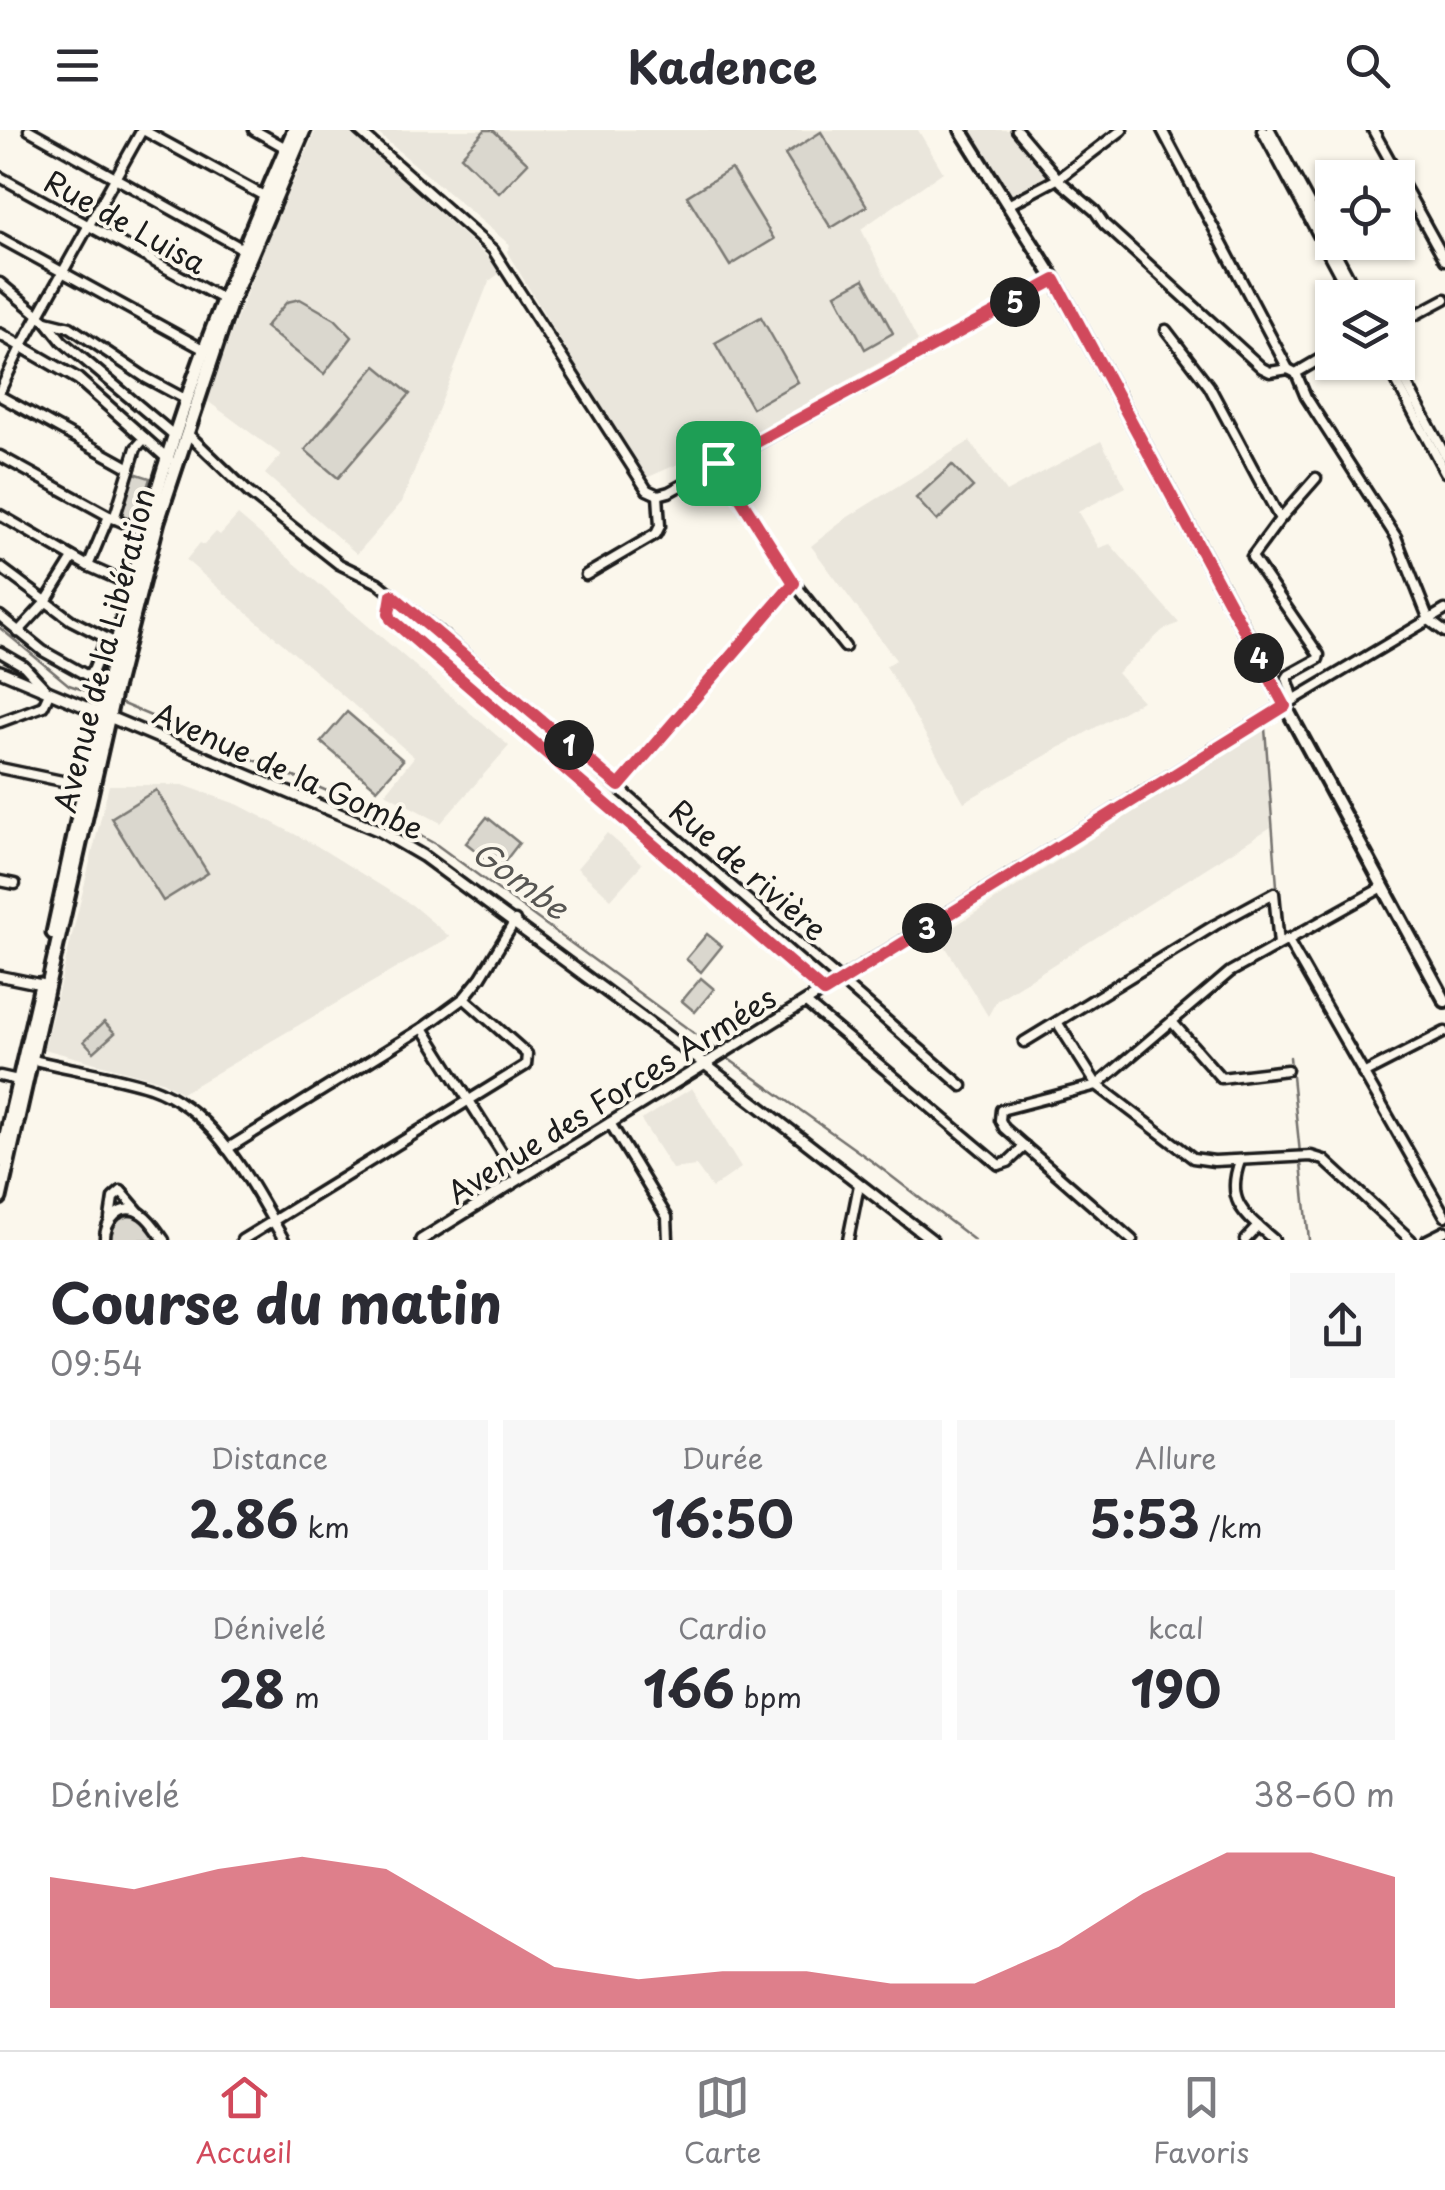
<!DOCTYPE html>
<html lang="fr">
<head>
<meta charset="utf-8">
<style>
  :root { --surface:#fff; --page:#f7f7f7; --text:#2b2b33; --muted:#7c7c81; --line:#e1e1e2; --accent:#d1495b }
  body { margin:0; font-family:"Playpen Sans",sans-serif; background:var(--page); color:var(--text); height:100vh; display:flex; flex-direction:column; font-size:38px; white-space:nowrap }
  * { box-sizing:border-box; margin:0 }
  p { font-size:32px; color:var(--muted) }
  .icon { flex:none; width:55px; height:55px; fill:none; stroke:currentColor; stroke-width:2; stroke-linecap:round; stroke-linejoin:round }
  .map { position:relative; height:1110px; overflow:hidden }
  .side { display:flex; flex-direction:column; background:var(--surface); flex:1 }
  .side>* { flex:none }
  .fabs { position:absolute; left:1315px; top:30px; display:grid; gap:20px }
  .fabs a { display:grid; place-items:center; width:100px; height:100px; border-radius:0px; background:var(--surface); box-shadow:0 2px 8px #0004; font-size:50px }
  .pin { position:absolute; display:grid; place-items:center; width:85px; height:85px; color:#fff; margin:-42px; border-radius:20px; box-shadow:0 5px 15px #0006 }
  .km { position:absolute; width:50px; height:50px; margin:-25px; border-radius:50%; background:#222; color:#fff; font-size:28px; line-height:50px; text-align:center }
  .round { display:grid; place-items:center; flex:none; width:105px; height:105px; border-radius:0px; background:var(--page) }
  .headline { display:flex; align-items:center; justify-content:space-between; height:170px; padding:0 50px }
  h1 { font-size:55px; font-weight:700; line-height:75px }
  .figures { display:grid; grid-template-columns:repeat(3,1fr); gap:15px; height:170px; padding:10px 50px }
  .figures div { display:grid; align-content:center; border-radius:0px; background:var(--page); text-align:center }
  .figures b { font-size:50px; font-weight:700 }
  .figures small { font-size:28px; font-weight:400 }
  .figures p { font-size:28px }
  .chart { height:280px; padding:20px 50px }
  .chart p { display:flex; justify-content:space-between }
  .chart svg { width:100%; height:180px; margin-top:10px; fill:var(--accent); opacity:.7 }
  header { display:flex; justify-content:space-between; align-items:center; height:130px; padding:0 50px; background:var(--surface); font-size:45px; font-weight:700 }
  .menu { display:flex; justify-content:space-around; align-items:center; height:140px; border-top:2px solid var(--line); background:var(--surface); font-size:28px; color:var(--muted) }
  .menu a { display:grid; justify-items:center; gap:5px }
  .menu .active { color:var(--accent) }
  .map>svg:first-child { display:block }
</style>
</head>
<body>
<header><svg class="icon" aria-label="menu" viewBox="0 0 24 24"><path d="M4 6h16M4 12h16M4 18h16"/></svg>Kadence<svg class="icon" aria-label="search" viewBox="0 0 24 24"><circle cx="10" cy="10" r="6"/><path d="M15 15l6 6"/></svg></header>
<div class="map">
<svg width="1445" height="1110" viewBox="0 0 1445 1110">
  <rect width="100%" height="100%" fill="#fbf7ec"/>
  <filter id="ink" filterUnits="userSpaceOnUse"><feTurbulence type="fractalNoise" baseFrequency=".01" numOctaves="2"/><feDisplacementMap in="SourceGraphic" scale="20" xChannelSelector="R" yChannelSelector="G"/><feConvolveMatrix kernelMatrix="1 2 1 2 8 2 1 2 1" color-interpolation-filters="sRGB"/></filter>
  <g filter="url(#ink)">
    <g fill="#eae6dc">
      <polygon points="316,0 348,0 503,141 489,151 402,372 357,424 265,344 281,325 206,270 261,125"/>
      <polygon points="374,0 918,0 943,42 861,99 918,211 709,329 706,324 681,339 678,334 644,349 507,122 510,115"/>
      <polygon points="971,0 1015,0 1054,46 1014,69"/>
      <polygon points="970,311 1006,362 1101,311 1126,357 1078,382 1099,418 1110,414 1179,493 1163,500 1117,543 1142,571 964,672 886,536 896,530 811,416 848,387"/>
      <polygon points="238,385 509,616 441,693 385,663 414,627 186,430 200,413 204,415 216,402 220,405"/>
      <polygon points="1265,598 1271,697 997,870 988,886 939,806"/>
      <polygon points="109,655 183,655 239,675 317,716 412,775 450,807 182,963 162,951 44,919"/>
      <polygon points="607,703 642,734 611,769 577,738"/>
      <polygon points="692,958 741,1038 712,1058 696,1036 672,1039 641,990"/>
    </g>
    <g fill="#dad7ce" stroke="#7b7a75" stroke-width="2.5">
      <polygon points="485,0 493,0 528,33 499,63 461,26"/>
      <polygon points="821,2 867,76 831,98 785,25"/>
      <polygon points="731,39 774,109 730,136 687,66"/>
      <polygon points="864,149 893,203 865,219 836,164"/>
      <polygon points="300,169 335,189 352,207 324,244 265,197 287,172"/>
      <polygon points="761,187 798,252 752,278 715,213"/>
      <polygon points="376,236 410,264 338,348 305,320"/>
      <polygon points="952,335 973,357 937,391 916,368"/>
      <polygon points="131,342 150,348 137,391 118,385"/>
      <polygon points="347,582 403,630 377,659 321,612"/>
      <polygon points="156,660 208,743 163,771 111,688"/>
      <polygon points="487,687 519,713 499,739 466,713"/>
      <polygon points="707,804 722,816 701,842 686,829"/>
      <polygon points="701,848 714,859 695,882 682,871"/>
      <polygon points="104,892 115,903 94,922 84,911"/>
      <path d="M140,1085L161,1110H110C107,1090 123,1086 140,1085Z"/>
    </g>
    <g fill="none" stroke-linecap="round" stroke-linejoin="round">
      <g stroke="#74726e" stroke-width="2.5">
        <polyline points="0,498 69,555 101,566"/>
        <polyline points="118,572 381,684 437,715 717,920"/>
        <polyline points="1265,598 1277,756"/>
        <polyline points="723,925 873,1032 974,1110"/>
        <polyline points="1290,927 1309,1110"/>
      </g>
      <defs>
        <g id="minor">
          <polyline points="29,0 243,119"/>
          <polyline points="143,0 264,66"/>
          <polyline points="254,0 286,18"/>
          <polyline points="358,0 493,120 647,360 658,365 669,362 1055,150"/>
          <polyline points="1017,0 1062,53 1095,81 1104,94 1262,238 1270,242 1288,239 1296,243 1332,222"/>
          <polyline points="1162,0 1288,239"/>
          <polyline points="1262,0 1352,168"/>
          <polyline points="1270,0 1360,168"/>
          <polyline points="1373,0 1445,130"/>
          <polyline points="0,47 226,171"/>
          <polyline points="1008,75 1059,48 1122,0"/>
          <polyline points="0,108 203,219"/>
          <polyline points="0,153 46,191 62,211 175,306"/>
          <polyline points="46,191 70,197 146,248 187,270"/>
          <polyline points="1398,194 1445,169"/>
          <polyline points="1166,200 1209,256 1280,389 1252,427 1319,525 1318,529 1289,545 1287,548 1294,570"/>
          <polyline points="1386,232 1445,342"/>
          <polyline points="1395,232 1445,325"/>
          <polyline points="1296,243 1306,267 1396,407 1429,490 1445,502"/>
          <polyline points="0,261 22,215 142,0"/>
          <polyline points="0,266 130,338"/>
          <polyline points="187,303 249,363 339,434 378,453 438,501 962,956"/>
          <polyline points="0,326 109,386 145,402"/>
          <polyline points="718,333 794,453 845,517"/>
          <polyline points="0,385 88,436 131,455"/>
          <polyline points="114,389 136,318 145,308"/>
          <polyline points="1280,389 1316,348"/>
          <polyline points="88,436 109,386"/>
          <polyline points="0,437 71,490 116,513"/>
          <polyline points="586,445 656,404 660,396 658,365"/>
          <polyline points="392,465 389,483 391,489 823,862"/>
          <polyline points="0,486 43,521 86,545 93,541 106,509"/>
          <polyline points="18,502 45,473 73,428"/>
          <polyline points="0,522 24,536 49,563 43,576 0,592"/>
          <polyline points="1290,572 1445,480"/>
          <polyline points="0,638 86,656"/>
          <polyline points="619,656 794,453"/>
          <polyline points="0,751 15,754"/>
          <polyline points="1287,809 1445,1086"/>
          <polyline points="0,846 44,855"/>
          <polyline points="806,873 999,1035 1008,1032 1025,1016"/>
          <polyline points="1057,892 1097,955 1193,1028 1214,1031 1311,1026 1324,1030 1411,1110"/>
          <polyline points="1173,893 1221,948 1287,940"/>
          <polyline points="423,898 518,1048"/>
          <polyline points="1024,912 1215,795 1274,763 1279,814"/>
          <path d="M30,929C69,939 112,945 150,957C216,980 251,1054 284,1110"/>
          <polyline points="1363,944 1445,902"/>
          <polyline points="0,946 18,950"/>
          <polyline points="610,993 667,1087 668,1110"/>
          <polyline points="227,1019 423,898 464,868 481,847 515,791"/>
          <path d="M1240,1031C1225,1072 1244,1084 1274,1110"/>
          <polyline points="110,1088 113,1068 121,1061 139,1082"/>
          <path d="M105,1110C104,1091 122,1070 142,1084C151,1090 158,1102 164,1110"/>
          <polyline points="242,1110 526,935 527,924 464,868"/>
          <polyline points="848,1110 859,1055"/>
          <polyline points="1132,1110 1004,998 1000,990 1001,980 1097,955 1230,842 1383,757"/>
          <polyline points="1245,1110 1258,1096"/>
          <polyline points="1427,1110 1445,1101"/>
        </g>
        <g id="tertiary">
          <polyline points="0,204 78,249 169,330"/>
          <polyline points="0,541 380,701 423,726 706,935 932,1110"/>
          <polyline points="421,1110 1285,575"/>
        </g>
        <polyline id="secondary" points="961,0 1055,150 1445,871"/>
        <g id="primary">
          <path d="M53,803C85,657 113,511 155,368C192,242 241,121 294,0"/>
          <polyline points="0,1031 41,855"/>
          <polyline points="0,1068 114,563 158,391 231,172 304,0"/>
        </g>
      </defs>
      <use href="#minor" stroke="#1c1c1c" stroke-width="15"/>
      <use href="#tertiary" stroke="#1c1c1c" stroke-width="16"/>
      <use href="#secondary" stroke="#1c1c1c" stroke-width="18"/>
      <use href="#primary" stroke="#1c1c1c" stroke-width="19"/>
      <use href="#minor" stroke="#fbf7ec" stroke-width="8"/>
      <use href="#tertiary" stroke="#fbf7ec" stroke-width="9"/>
      <use href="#secondary" stroke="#fbf7ec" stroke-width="10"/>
      <use href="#primary" stroke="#fbf7ec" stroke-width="11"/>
    </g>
  </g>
  <g fill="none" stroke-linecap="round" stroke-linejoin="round" filter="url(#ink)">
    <defs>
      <polygon id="route" points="1055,150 1285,576 824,862 391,489 389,483 392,465 619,656 794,453 718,333"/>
    </defs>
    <use href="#route" stroke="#fff" stroke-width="20"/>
    <use href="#route" stroke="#d1495b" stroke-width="12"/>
  </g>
  <g text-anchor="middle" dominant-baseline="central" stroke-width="8" stroke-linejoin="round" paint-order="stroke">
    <g font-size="30" fill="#1c1c1c" stroke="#fbf7ec">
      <text transform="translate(126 91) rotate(29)">Rue de Luisa</text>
      <text transform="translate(103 520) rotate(-76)">Avenue de la Libération</text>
      <text transform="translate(289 640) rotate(24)">Avenue de la Gombe</text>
      <text transform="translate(749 739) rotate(41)">Rue de rivière</text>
      <text transform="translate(611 964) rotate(-32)">Avenue des Forces Armées</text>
    </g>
    <g font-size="32" font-style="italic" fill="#575653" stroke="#fbf7ec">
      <text transform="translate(521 749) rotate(36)">Gombe</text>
    </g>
  </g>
</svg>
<div class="fabs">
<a><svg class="icon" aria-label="locate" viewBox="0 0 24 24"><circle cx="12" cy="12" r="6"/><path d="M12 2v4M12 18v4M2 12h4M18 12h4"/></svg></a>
<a><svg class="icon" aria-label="layers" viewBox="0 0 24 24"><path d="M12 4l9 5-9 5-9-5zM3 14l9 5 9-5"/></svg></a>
</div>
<div class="pin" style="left:718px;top:333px;background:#1e9e55"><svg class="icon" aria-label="arrive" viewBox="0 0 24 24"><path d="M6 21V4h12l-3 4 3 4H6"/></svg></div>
<b class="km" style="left:569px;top:615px">1</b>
<b class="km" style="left:927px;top:798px">3</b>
<b class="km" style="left:1259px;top:528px">4</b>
<b class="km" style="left:1015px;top:172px">5</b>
</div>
<section class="side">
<div class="headline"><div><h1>Course du matin</h1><p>09:54</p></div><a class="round"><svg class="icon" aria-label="share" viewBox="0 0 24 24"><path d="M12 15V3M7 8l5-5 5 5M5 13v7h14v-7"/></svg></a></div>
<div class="figures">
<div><p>Distance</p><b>2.86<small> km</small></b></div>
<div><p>Durée</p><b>16:50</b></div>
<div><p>Allure</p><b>5:53<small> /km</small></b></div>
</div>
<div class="figures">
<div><p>Dénivelé</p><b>28<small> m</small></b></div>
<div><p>Cardio</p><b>166<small> bpm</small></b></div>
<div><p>kcal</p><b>190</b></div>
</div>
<div class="chart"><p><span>Dénivelé</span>38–60 m</p>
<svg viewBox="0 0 160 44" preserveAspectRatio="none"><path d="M0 44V12L10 15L20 10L30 7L40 10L50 22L60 34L70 37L80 35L90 35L100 38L110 38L120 29L130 16L140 6L150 6L160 12V44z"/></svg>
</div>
</section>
<nav class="menu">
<a class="active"><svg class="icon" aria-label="home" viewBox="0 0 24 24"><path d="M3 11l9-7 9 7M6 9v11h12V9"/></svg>Accueil</a>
<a><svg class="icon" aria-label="map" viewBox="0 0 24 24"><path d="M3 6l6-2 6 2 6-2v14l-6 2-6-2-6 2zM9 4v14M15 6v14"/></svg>Carte</a>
<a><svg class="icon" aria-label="saved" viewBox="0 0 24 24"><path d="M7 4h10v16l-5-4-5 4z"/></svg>Favoris</a>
</nav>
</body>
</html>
